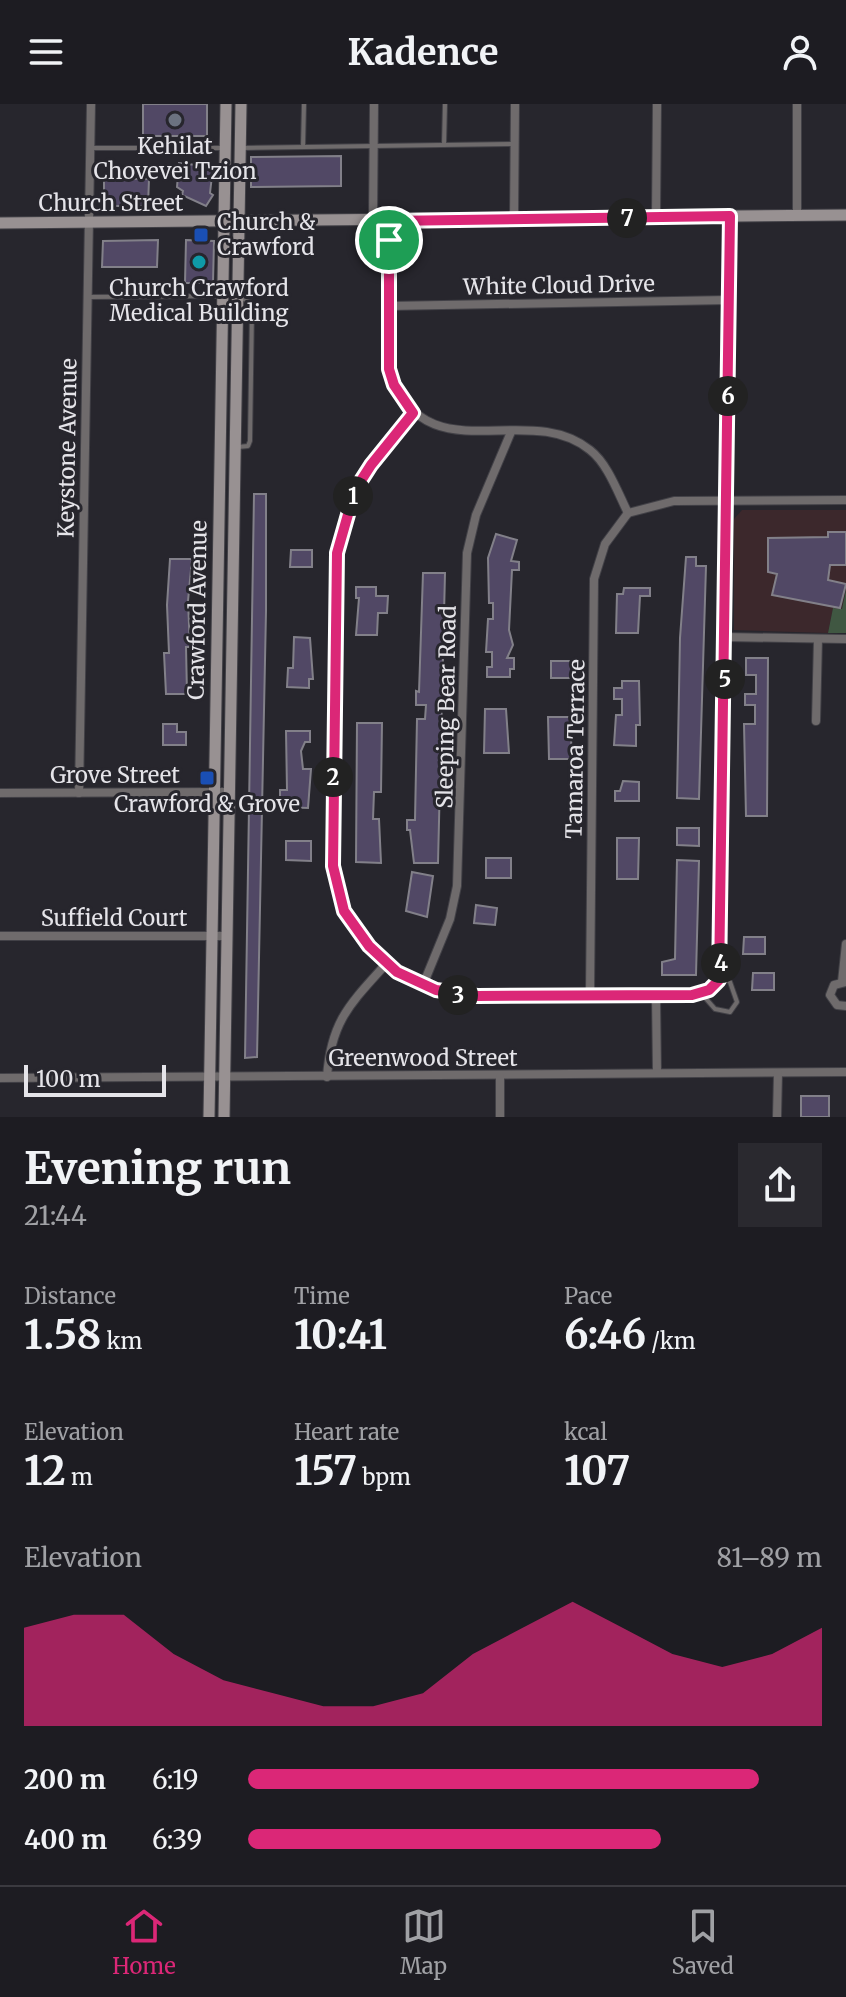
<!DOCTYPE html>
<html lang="en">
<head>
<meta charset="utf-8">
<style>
  :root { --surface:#1d1c22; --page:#2a292f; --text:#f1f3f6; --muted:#a0a1a5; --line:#3b3a40; --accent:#db2777 }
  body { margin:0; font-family:Merriweather,serif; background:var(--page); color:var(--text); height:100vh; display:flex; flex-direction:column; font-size:30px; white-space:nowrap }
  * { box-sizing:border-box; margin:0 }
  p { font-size:26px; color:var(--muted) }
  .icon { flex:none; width:44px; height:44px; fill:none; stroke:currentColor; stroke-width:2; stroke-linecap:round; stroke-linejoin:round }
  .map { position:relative; height:1013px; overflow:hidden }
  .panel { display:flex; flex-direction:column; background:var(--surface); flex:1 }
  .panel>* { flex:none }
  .scale { position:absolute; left:24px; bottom:20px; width:142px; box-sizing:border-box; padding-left:8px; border:4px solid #e5e4e9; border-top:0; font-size:22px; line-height:28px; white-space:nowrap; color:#e5e4e9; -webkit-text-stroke:6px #27262d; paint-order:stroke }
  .pin { position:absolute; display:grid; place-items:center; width:68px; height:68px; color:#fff; margin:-34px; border:4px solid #fff; border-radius:50%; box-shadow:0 2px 8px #0007 }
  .km { position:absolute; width:40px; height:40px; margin:-20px; border-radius:50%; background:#222; color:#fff; font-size:22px; line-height:40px; text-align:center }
  .round { display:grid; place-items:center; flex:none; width:84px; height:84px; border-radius:0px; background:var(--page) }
  .headline { display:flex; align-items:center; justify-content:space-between; height:136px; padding:0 24px }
  h1 { font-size:44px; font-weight:700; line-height:60px }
  .stats { display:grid; grid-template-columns:repeat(3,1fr); gap:12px; height:136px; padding:8px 24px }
  .stats div { display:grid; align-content:center }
  .stats b { font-size:40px; font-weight:700 }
  .stats small { font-size:22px; font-weight:400 }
  .stats p { font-size:22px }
  .chart { height:224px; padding:16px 24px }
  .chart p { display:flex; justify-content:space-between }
  .chart svg { width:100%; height:144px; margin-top:8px; fill:var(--accent); opacity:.7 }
  ul { padding:0 24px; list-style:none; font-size:26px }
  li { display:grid; grid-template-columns:128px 96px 1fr; align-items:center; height:60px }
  li i { height:20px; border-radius:10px; background:var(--accent) }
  header { display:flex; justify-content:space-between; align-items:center; height:104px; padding:0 24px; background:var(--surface); font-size:36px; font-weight:700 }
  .menu { display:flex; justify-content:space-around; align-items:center; height:112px; border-top:2px solid var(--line); background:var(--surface); font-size:22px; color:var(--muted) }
  .menu a { display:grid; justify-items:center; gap:4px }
  .menu .active { color:var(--accent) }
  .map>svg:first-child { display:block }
</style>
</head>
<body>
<header><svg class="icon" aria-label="menu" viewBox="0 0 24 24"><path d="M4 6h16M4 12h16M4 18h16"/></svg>Kadence<svg class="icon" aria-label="person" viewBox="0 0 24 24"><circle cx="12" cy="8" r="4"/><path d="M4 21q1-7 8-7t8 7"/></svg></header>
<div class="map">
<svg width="846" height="1013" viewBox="0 0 846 1013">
  <rect width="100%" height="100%" fill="#27262d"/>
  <polygon fill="#3c282c" points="742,406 846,406 846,486 842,505 833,505 828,529 734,526 734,415"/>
  <polygon fill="#405742" points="846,486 846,529 828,529 833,504 842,505"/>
  <g fill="#514865" stroke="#828089" stroke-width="2">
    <rect x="143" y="0" width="64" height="32"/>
    <polygon points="341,52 341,82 251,83 251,53"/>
    <polygon points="179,59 213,63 210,89 213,91 206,102 182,91 183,87 177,83"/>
    <polygon points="104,75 149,75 148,102 104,102"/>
    <polygon points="158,136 157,163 102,163 103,137"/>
    <polygon points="186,136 214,137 213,179 185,179"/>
    <polygon points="254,390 266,390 266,507 257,953 245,954"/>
    <polygon points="828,428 846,428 846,461 830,461 828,476 846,480 840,504 772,491 777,470 768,468 768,434 828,433"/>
    <polygon points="496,430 517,436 511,457 519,458 519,466 512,466 509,526 513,541 507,554 514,554 514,565 510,565 510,573 487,573 487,563 492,563 492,548 486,548 488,515 493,515 493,499 489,499 488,454"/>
    <polygon points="291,446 312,446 312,463 290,463"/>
    <polygon points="686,453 696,453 696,462 706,462 699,695 677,694 680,534"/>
    <polygon points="170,455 192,455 188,497 190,543 186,543 187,590 166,590 164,549 169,549 167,501"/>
    <polygon points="423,469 445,469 438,759 414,759 410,726 407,726 407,716 415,716 417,615 425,615 426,601 416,601 416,587 419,588"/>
    <polygon points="356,483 376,483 376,492 388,492 387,509 378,509 377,531 356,531 359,494 356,494"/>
    <polygon points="624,484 650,484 650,492 640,492 638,529 616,529 617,490 623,490"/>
    <polygon points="294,533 310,534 313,575 309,575 309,584 287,583 288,564 293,564"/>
    <polygon points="746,554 768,554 767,712 746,712 744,620 755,620 755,601 745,601 745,590 756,590 756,571 746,571"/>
    <rect x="551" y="557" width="22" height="17"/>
    <polygon points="622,577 639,577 640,621 636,621 636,642 614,641 616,611 622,611 622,595 614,595 614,584 622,584"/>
    <polygon points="485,605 506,605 509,649 484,649"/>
    <polygon points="548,613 570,613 572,655 549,655"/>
    <polygon points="357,619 382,619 381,688 374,688 373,715 379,715 381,759 356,758"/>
    <polygon points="163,620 177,620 177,628 186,628 186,641 163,641"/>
    <polygon points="286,627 310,627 310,638 305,638 301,647 303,665 311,665 308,704 280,703 280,686 287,686"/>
    <polygon points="623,677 639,678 639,697 615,697 615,687 620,687"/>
    <polygon points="677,724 699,724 699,742 677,741"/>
    <polygon points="617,734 639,734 638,775 617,775"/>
    <polygon points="286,737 311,737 311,757 286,756"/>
    <rect x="486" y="754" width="25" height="20"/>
    <polygon points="677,756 699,757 696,871 662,871 662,858 675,855"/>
    <polygon points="412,768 433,772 427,813 406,807"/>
    <polygon points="476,801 497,804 495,821 474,819"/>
    <polygon points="744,833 765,833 765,850 743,850"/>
    <polygon points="753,869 774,869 774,886 752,886"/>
    <rect x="801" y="992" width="28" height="21"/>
  </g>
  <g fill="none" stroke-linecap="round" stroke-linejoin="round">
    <defs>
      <g id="lane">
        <polyline points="444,41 445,0"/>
        <polyline points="303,43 304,0"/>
        <polyline points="91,44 222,44"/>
        <polyline points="242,44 513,40"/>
        <polyline points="88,193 220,192"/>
        <polyline points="238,343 248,342 250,337 252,204 250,198 239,193"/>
        <polyline points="701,889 715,905 730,908 737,898 730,878 723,871"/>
      </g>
      <g id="street">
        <polyline points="797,0 797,111"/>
        <polyline points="656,113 657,0"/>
        <polyline points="514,115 515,0"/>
        <polyline points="373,117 374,0"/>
        <path d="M389,117V265C424,374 526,294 590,346C608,360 618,389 628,409"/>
        <polyline points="389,202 728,196"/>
        <path d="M413,309L371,361L355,386L337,449L333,762C344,827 385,874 450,889L477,892L692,891L715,882L721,869L730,112"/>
        <polyline points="628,409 674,397 846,396"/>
        <polyline points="725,533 845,535"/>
        <polyline points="816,617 818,535"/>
        <polyline points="0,689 229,688"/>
        <polyline points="79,689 91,0"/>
        <polyline points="0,832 227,832"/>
        <polyline points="842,878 846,840"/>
        <polyline points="846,878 834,881 830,891 837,901 846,902"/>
        <polyline points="423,881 450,815 457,782 467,449 476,411 511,328"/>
        <polyline points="590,891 594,475 605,440 628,409"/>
        <polyline points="656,892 657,969"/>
        <path d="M327,973C331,917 350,900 386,860"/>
        <polyline points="0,974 846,968"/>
        <polyline points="500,1013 500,973"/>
        <polyline points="777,1013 778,969"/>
      </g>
      <g id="secondary">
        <polyline points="0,119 846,111"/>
        <polyline points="209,1013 226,0"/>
        <polyline points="224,1013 241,0"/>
      </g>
    </defs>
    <use href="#lane" stroke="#424147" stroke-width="6"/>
    <use href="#street" stroke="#424147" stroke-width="10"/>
    <use href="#secondary" stroke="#424147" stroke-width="13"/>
    <use href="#lane" stroke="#6f6b6c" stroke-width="4"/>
    <use href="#street" stroke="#6f6b6c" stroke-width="8"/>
    <use href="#secondary" stroke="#989192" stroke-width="11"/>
  </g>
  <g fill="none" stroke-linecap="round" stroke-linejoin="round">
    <defs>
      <polygon id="route" points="730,112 719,876 709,886 692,891 477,892 436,886 397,868 369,842 344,807 333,762 337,449 355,386 371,361 413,309 394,281 389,265 389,117"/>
    </defs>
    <use href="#route" stroke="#fff" stroke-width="16"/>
    <use href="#route" stroke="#db2777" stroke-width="10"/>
  </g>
  <circle fill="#6b7280" stroke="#27262d" stroke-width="3" cx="175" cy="16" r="8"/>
  <g fill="#1a4fb4" stroke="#27262d" stroke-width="3">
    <rect x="193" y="123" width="16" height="16" rx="4"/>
    <rect x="199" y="666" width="16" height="16" rx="4"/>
  </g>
  <circle fill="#0f9aa8" stroke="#27262d" stroke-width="3" cx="199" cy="158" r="8"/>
  <g text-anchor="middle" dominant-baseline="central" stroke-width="6" stroke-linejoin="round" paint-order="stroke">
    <g font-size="22" fill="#e5e4e9" stroke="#27262d">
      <text x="175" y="42">Kehilat<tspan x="175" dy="25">Chovevei Tzion</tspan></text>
      <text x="217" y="118" text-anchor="start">Church &amp;<tspan x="217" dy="25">Crawford</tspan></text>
      <text x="199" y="184">Church Crawford<tspan x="199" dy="25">Medical Building</tspan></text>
      <text x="207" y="700">Crawford &amp; Grove</text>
    </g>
    <g font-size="22" fill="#e5e4e9" stroke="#27262d">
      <text x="111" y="99">Church Street</text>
      <text transform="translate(559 181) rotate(-1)">White Cloud Drive</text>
      <text transform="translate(67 344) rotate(-89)">Keystone Avenue</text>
      <text transform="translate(197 506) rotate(-89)">Crawford Avenue</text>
      <text transform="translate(446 603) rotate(-89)">Sleeping Bear Road</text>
      <text transform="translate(575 645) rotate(-89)">Tamaroa Terrace</text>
      <text x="115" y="671">Grove Street</text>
      <text x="114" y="814">Suffield Court</text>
      <text x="423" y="954">Greenwood Street</text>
    </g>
  </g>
</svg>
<div class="scale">100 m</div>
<div class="pin" style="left:389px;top:136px;background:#1e9e55"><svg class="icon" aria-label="arrive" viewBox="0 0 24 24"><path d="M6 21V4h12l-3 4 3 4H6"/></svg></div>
<b class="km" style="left:353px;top:392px">1</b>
<b class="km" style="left:333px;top:673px">2</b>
<b class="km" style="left:458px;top:891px">3</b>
<b class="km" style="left:721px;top:859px">4</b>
<b class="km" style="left:725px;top:575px">5</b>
<b class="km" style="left:728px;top:292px">6</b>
<b class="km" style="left:627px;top:114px">7</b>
</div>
<section class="panel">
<div class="headline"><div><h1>Evening run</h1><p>21:44</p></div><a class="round"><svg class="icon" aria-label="share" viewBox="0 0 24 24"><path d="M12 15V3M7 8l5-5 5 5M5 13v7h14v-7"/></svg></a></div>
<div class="stats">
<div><p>Distance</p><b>1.58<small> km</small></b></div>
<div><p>Time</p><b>10:41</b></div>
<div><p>Pace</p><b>6:46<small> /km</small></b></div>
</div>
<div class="stats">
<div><p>Elevation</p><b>12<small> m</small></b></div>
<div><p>Heart rate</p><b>157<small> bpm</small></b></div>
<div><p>kcal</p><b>107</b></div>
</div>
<div class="chart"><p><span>Elevation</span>81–89 m</p>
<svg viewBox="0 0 160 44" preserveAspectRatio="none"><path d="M0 44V14L10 10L20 10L30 22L40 30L50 34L60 38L70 38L80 34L90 22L100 14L110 6L120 14L130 22L140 26L150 22L160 14V44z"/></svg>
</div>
<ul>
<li><b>200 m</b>6:19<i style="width:89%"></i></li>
<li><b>400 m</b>6:39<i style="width:72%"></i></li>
</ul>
</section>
<nav class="menu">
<a class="active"><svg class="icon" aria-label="home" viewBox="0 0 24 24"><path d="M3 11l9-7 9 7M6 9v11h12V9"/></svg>Home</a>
<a><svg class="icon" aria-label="map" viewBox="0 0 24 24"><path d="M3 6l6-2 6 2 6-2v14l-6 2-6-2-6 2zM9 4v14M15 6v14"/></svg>Map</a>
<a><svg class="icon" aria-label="saved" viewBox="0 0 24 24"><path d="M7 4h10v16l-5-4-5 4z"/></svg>Saved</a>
</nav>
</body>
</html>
